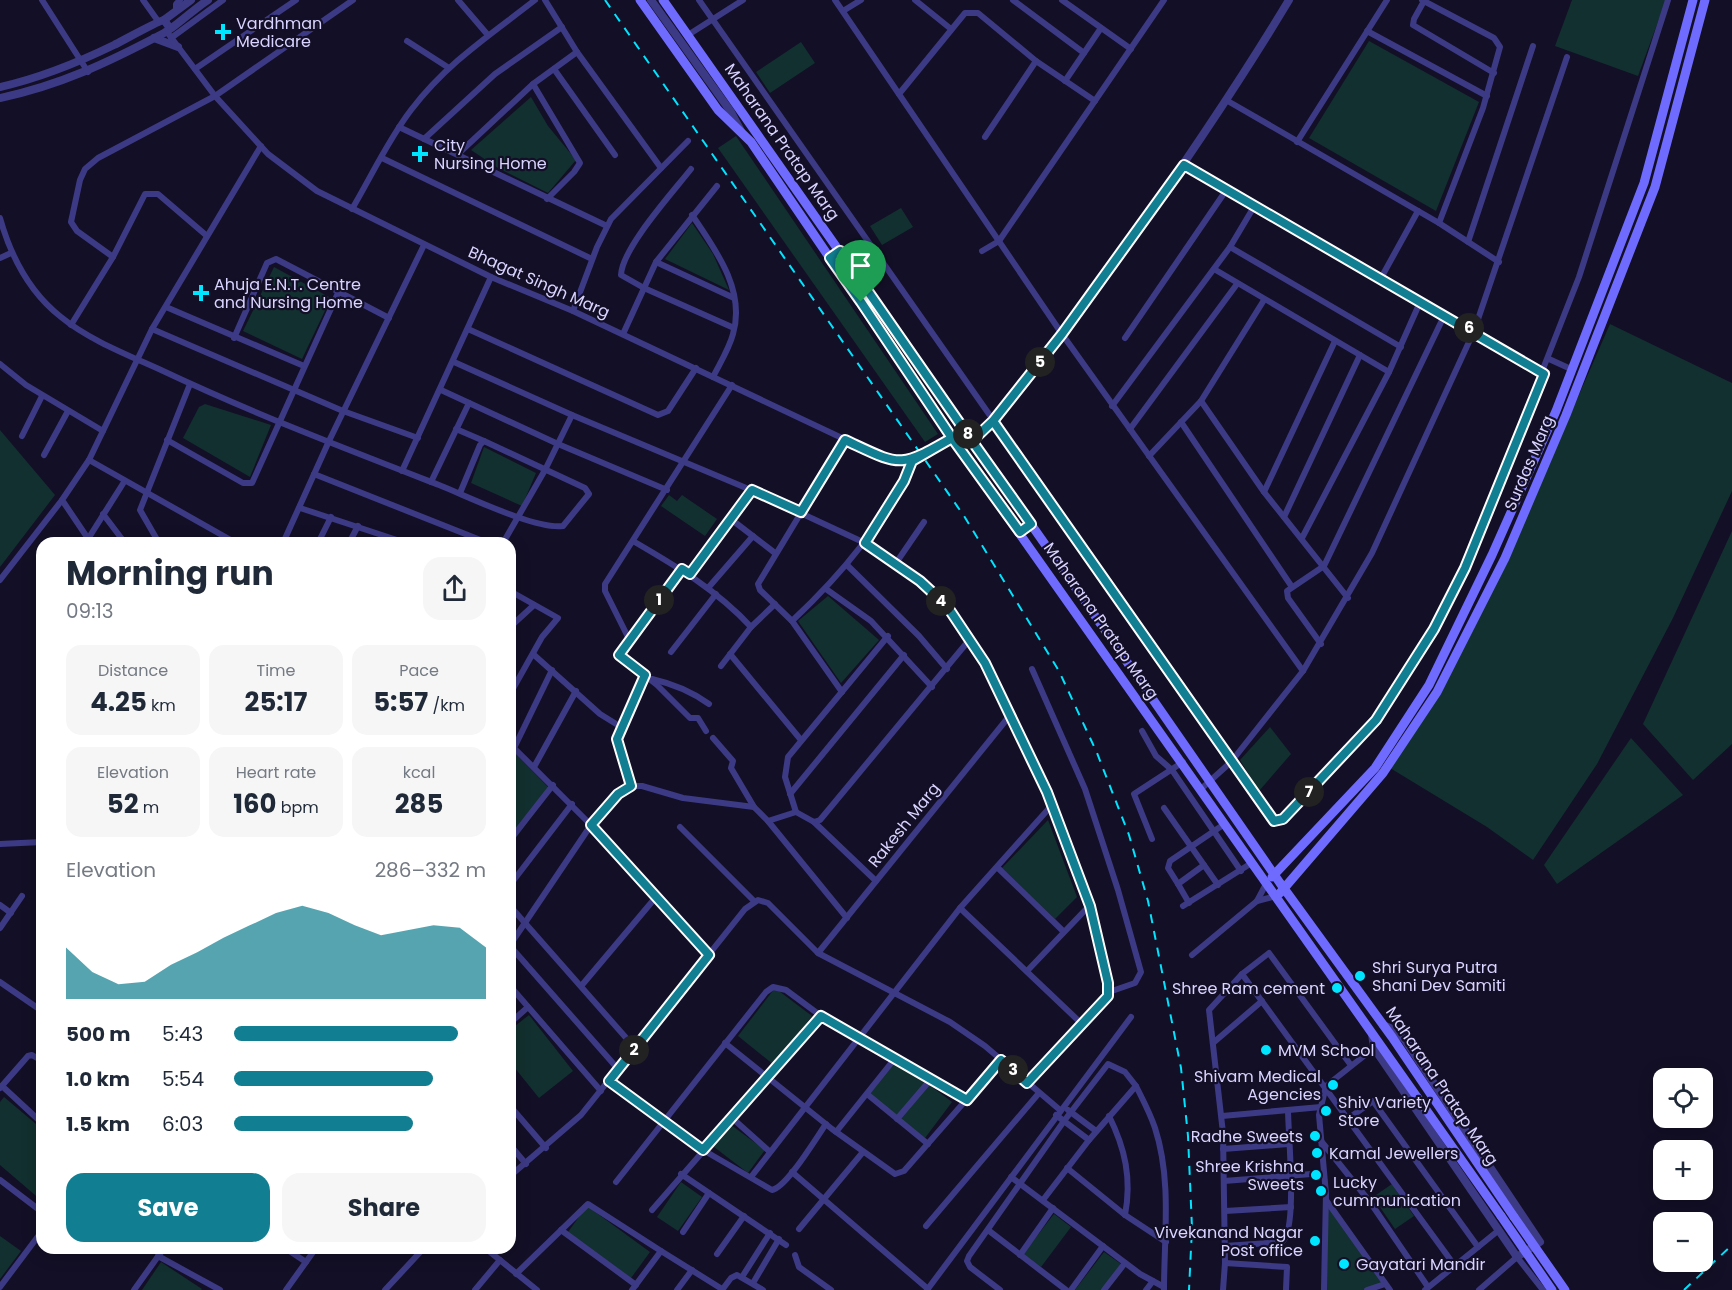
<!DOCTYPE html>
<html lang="en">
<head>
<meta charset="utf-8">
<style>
  :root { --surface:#fff; --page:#f6f6f7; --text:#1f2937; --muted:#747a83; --accent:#117e91 }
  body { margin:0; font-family:Poppins,sans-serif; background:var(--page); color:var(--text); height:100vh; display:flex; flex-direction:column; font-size:22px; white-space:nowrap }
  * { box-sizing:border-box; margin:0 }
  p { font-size:20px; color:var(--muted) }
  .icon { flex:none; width:33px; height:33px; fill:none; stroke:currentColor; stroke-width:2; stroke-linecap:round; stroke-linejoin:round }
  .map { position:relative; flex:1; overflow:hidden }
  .side { position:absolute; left:36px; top:537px; width:480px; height:717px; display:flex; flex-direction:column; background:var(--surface); border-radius:18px; box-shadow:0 3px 15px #0003 }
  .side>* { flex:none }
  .buttons { position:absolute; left:1653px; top:1068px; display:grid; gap:12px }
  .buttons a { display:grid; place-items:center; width:60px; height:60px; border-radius:12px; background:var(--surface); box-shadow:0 3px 15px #0003; font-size:30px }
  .pin { position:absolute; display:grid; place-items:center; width:51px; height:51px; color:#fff; margin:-62px -26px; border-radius:50% 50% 50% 0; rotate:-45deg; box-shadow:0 0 6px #0007 }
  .pin .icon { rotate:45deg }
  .km { position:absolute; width:30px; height:30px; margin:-15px; border-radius:50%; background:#222; color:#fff; font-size:16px; line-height:30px; text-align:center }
  .round { display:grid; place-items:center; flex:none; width:63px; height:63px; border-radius:18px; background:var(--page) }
  .head { display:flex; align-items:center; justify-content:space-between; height:102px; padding:0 30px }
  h1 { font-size:33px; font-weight:700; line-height:45px }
  .metrics { display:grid; grid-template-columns:repeat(3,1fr); gap:9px; height:102px; padding:6px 30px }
  .metrics div { display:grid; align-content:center; border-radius:15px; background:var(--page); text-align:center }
  .metrics b { font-size:26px; font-weight:700 }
  .metrics small { font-size:16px; font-weight:400 }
  .metrics p { font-size:16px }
  .chart { height:168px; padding:12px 30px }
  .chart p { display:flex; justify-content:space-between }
  .chart svg { width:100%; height:108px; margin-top:6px; fill:var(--accent); opacity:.7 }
  .button { display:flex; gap:12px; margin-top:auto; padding:12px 30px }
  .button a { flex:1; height:69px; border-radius:18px; background:var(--accent); color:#fff; font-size:24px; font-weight:700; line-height:69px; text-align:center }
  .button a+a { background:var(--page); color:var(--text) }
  ul { padding:0 30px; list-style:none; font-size:20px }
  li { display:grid; grid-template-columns:96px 72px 1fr; align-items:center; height:45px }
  li i { height:15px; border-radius:8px; background:var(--accent) }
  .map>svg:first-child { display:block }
</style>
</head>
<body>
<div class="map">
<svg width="1732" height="1290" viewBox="0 0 1732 1290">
  <rect width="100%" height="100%" fill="#130f26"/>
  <g fill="#12302f">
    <polygon points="1572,0 1666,0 1638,76 1555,46"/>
    <polygon points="1369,41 1479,102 1436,211 1309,138"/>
    <polygon points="801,42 815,63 770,93 756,72"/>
    <polygon points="531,97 548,126 576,160 548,193 498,168 471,150"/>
    <polygon points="736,136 938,434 925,442 718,148"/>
    <polygon points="901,208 913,227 882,245 870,226"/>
    <polygon points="692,223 713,254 729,290 665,259"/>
    <polygon points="274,267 331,298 302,359 243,331"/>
    <polygon points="1610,324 1732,383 1732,491 1673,618 1597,764 1533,860 1487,827 1390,768 1498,580"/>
    <polygon points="205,404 271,425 250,477 183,438 199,407"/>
    <polygon points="0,430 55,495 0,567"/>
    <polygon points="484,447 536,473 522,506 471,483"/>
    <polygon points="669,495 677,501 682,495 717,519 705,536 661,506"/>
    <polygon points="1732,531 1732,744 1693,780 1643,724"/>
    <polygon points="828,596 879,640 841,683 798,621"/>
    <polygon points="1270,727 1291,754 1259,791 1240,760"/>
    <polygon points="1631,738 1683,795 1557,884 1544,865"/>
    <polygon points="510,748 551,790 510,846"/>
    <polygon points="1048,820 1077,897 1055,919 1002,868"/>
    <polygon points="775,988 812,1016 774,1065 738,1036"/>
    <polygon points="529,1015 573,1071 539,1098 510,1062 510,1030"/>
    <polygon points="895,1059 952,1102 925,1138 868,1094"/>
    <polygon points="4,1097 42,1129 42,1201 0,1165 0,1102"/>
    <polygon points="731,1125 765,1150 748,1173 714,1147"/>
    <polygon points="681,1182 702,1197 678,1231 657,1217"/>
    <polygon points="1392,1184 1414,1216 1395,1229 1373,1197"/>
    <polygon points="1326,1199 1385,1284 1367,1290 1324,1290"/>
    <polygon points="587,1206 650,1252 631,1278 568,1232"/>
    <polygon points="1054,1214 1071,1227 1041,1267 1023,1254"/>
    <polygon points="0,1236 21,1251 0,1279"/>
    <polygon points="1104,1252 1121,1264 1101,1290 1075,1290"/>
    <polygon points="161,1262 202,1289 201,1290 142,1290"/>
  </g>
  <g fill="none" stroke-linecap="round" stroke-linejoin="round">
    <g stroke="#3d3a85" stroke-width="6">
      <polyline points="42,0 88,72"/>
      <polyline points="143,0 158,21"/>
      <polyline points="458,0 487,34"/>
      <polyline points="545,0 577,52 661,168"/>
      <polyline points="699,0 1274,821 1283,819 1376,720 1434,629 1465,568 1579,277 1668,0"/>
      <polyline points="835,0 1062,334 1303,671"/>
      <polyline points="915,0 951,29"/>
      <polyline points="1013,0 1084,53"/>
      <polyline points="1062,0 1131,49"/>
      <polyline points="1422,0 1494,38 1500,47 1483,108 1439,223"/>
      <polyline points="1424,1 1414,19 1413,25 1494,73"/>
      <polyline points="176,11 176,4 180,0"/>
      <polyline points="843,11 861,0"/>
      <polyline points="1367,31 1487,96"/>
      <path d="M167,32L215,96L268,154L317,191L491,277L573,311L878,455C912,467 924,455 952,438"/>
      <polyline points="688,35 743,0"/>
      <polyline points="171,38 223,0"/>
      <polyline points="407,41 449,68"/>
      <polyline points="195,69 296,0"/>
      <polyline points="554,69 615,155"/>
      <polyline points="1065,81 1101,28"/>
      <polyline points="533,84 580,163 574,172 547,199"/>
      <polyline points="899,94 965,13 978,13 1036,61 1095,101"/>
      <polyline points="1226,100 1439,223 1499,262"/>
      <polyline points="399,127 607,226"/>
      <polyline points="985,137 1036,61"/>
      <polyline points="424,139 495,74 562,27"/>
      <polyline points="1297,142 1387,0"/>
      <polyline points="458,154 533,84 577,52"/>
      <polyline points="382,158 592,259"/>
      <polyline points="1184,165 1544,374"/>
      <path d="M691,169C673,192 622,248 621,275L644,288L734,328"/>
      <path d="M352,209C371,177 388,140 411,110C448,62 489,36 535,0"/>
      <path d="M692,215C715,249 746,290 733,334C729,349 720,363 713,377"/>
      <path d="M0,218C11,257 29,292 61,317C89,340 128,355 161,370C252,413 346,449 439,485C467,496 536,530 563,526L589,494L585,488L484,441L480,445L460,493"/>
      <polyline points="1468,242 1533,46"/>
      <polyline points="1230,247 1401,347"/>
      <polyline points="982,251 999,241 1164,0"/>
      <polyline points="113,257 77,231 71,222 80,180 85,169 98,158 215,96 353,0"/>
      <polyline points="0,258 11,253"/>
      <polyline points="656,262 734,298"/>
      <polyline points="1214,269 1389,372"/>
      <polyline points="1381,278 1418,211"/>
      <polyline points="166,307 304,366"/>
      <polyline points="573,311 597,247 611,219 688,141"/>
      <polyline points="71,325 113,257 145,194 158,194 207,236"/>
      <polyline points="152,329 343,411 418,438"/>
      <polyline points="468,329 658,415 668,411 696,368"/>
      <polyline points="623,334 656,262 717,186"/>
      <polyline points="234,338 267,263 276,259 389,318"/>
      <polyline points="1125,338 1227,189"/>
      <polyline points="1549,359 1573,370"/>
      <polyline points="454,362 572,415 751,490 865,543 896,563 947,606 985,663 1047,792 1090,905 1108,983 1109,992 1105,1000 1027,1083"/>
      <polyline points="0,364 26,385 103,431"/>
      <polyline points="441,390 558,444 667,490"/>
      <polyline points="1201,401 1264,492 1348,598"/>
      <polyline points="1112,406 1230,247 1255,205"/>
      <polyline points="1181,422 1292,587"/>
      <polyline points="456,429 484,441"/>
      <polyline points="1130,429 1237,284"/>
      <polyline points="22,436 42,396"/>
      <polyline points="167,440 243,483 252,483 338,293"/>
      <polyline points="44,455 68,411"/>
      <polyline points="1149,456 1201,401 1264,300"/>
      <polyline points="89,460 236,543"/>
      <polyline points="402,471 491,277"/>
      <polyline points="314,474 488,543"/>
      <polyline points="431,482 469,403"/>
      <polyline points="1264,492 1335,341"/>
      <polyline points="300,508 406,543"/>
      <polyline points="103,514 125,543"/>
      <polyline points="1284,517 1360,355"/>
      <polyline points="732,520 775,553"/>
      <polyline points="1302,538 1389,372 1421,300"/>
      <polyline points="88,539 124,482"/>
      <path d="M633,541C676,566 717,590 751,627"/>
      <polyline points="91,543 62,500 89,460 152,329 261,146"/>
      <polyline points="159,543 140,510 190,384"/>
      <polyline points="283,543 329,441 424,245"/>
      <polyline points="318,543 331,517"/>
      <polyline points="349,543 358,526"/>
      <polyline points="503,543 545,470 572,415"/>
      <polyline points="896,563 924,522"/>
      <polyline points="847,565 919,636 947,669"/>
      <polyline points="682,569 619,655 657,685 690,718 698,718 706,731"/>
      <polyline points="690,574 751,490"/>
      <polyline points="0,580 62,500"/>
      <polyline points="708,588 753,536"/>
      <polyline points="826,589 871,621 932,687"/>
      <polyline points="510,591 558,618 542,637 510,694"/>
      <path d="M792,621C842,574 884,524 912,461"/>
      <polyline points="510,627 534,605"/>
      <polyline points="629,639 605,591 605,584 732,385"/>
      <polyline points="1321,644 1288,598 1287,591 1324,566 1445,314"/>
      <polyline points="671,652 716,594"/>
      <polyline points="533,654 600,714 621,727"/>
      <polyline points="730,654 801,740"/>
      <polyline points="721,666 751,627 775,604"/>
      <polyline points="1032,669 1085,789 1118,890 1141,972 1135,983 1109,992"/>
      <path d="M652,679C674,684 691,691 709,704"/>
      <polyline points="842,692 792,621 760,590 758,584 845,440"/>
      <polyline points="1142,731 1156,756 1172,770 1241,871"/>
      <polyline points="713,738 733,761 731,768 754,807"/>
      <polyline points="510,744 591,825 709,955"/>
      <polyline points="514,748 552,670"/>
      <polyline points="534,767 576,691"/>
      <polyline points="631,786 617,739 645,675"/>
      <polyline points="1201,789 1231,762 1303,671 1372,553 1474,331 1567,57"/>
      <polyline points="790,794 904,655"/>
      <polyline points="1164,808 1218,885"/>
      <polyline points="796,812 785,777 788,757 888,636"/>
      <polyline points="768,821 847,918"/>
      <polyline points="814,822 876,881"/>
      <polyline points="680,827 754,901"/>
      <polyline points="1152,839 1134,794 1183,762"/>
      <polyline points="510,840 553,785"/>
      <polyline points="0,844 42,842"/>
      <polyline points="998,868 1063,931"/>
      <polyline points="1178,884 1168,868 1170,861 1223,825"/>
      <polyline points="510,885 572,804"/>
      <polyline points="1257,901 1276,896"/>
      <polyline points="1189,903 1178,884 1204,865"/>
      <polyline points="0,905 11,913"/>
      <polyline points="510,906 635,1048"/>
      <polyline points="1183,906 1250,864"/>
      <polyline points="960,908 1083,1025"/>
      <polyline points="0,928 22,896"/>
      <polyline points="510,945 591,825 618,794 631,786 642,786 683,798 754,807 768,821 796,812 814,822 820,820 970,639"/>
      <polyline points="510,946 618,1069"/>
      <polyline points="818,953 1011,714"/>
      <polyline points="1192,955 1257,901 1266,884"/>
      <polyline points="1028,970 1090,905"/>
      <polyline points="1242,974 1455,1266"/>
      <polyline points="0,982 42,1011"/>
      <polyline points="582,985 656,897"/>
      <polyline points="510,986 601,1091"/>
      <polyline points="510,1023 528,1007"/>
      <polyline points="725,1043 832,1129 895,1174 904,1171 1001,1060"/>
      <polyline points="1213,1043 1262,1001"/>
      <path d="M609,1081L703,1150L772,1190C787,1187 816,1138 826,1124"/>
      <polyline points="2,1086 42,1123"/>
      <polyline points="0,1088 28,1056 32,1055 42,1061"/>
      <polyline points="867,1094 928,1144"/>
      <polyline points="510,1106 546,1148"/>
      <polyline points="1068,1110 1096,1131"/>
      <polyline points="1056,1115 1089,1140"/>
      <path d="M1109,1116C1125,1148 1132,1179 1125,1215"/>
      <polyline points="1222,1116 1321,1107"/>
      <polyline points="731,1117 769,1151"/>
      <polyline points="1349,1118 1373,1101 1478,1247"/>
      <polyline points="897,1119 932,1078"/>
      <polyline points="836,1132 896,1057"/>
      <polyline points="1321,1141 1370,1202 1428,1287"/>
      <polyline points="510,1145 526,1164"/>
      <polyline points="1223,1149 1288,1144"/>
      <polyline points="1067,1168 1125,1215 1166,1242"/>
      <polyline points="792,1172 928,1289"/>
      <polyline points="681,1174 786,1245"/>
      <polyline points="510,1176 581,1115 745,909 758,900 768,903 818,953 950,1022 985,1046 1060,1110"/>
      <polyline points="751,1177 960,908 1052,805"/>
      <polyline points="1011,1177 1140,1274 1164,1287"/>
      <polyline points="0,1180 42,1212"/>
      <polyline points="1224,1181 1324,1173"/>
      <polyline points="616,1182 766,992 773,987 786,990 821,1016 967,1100"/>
      <path d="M1043,1200L1089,1140L1136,1086C1143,1100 1150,1113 1155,1128C1172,1180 1164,1237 1164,1290"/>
      <polyline points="1326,1200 1390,1290"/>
      <polyline points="652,1210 821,1016"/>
      <polyline points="1225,1211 1291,1207"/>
      <polyline points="926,1226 1039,1093"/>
      <polyline points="799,1229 863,1152"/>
      <polyline points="561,1230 636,1285"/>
      <polyline points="988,1230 1066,1290"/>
      <polyline points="683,1232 709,1193"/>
      <path d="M1225,1246L1282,1242C1298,1231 1288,1132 1288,1110"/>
      <polyline points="285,1248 306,1262"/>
      <polyline points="485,1248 537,1290"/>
      <polyline points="717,1254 744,1216"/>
      <polyline points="795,1255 799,1267 831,1290"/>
      <polyline points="1020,1255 1053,1208"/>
      <polyline points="158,1256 220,1290"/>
      <polyline points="1225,1263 1287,1267 1286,1290"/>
      <polyline points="516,1274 588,1204 661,1251"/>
      <polyline points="742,1277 770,1233"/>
      <polyline points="753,1283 779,1239"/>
      <polyline points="0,1287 42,1231"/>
      <polyline points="134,1290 164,1248"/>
      <polyline points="286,1290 316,1248"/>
      <polyline points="385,1290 424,1248"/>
      <polyline points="475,1290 500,1260"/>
      <polyline points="632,1290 661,1251 722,1289"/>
      <polyline points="677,1290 692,1270"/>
      <polyline points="722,1290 731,1278 737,1275 763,1290"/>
      <polyline points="927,1290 1131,1017"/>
      <polyline points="1000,1290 970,1267 967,1261 969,1256 1064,1121 1108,1064 1125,1072 1136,1086"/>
      <polyline points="1071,1290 1103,1246"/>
      <polyline points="1104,1290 1125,1263"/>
      <polyline points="1146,1290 1153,1281"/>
      <polyline points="1223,1290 1225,1263 1223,1133 1209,1010 1242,974 1269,953 1350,1064"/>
      <polyline points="1324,1290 1326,1194 1319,1115 1326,1086 1374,1048"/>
      <polyline points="1367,1290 1385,1284"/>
      <polyline points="1425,1290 1499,1230"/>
      <polyline points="1479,1290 1517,1257 1543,1290"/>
    </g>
    <g stroke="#3d3a85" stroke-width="8">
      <polyline points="651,0 731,112 741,131"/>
      <polyline points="164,20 191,0"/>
      <polyline points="154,38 178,47"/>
      <path d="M0,87C40,78 77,63 114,45C122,41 160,20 164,20L169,27"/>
      <path d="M0,98C61,85 109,62 164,33C174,28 195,8 208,0"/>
      <path d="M972,441C1025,391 1067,328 1109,270C1172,182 1233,93 1289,0"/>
      <polyline points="1372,1034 1374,1048 1517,1257 1540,1242 1405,1040 1397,1031 1383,1025"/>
    </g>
    <g stroke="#6f6bff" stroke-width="9">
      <polyline points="640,0 718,110 751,142 952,438 1501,1216"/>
      <polyline points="663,0 1075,587 1280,883 1392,1037 1514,1217"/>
      <polyline points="1272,877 1375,768 1429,685 1492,555 1556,411 1644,183 1693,0"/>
      <polyline points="1280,893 1383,773 1437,692 1505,558 1566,415 1655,187 1705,0"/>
    </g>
    <g stroke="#00e5ff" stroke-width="2" stroke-dasharray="9 8" stroke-linecap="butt">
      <polyline points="605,0 964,516 1059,671 1097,753 1129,835 1148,901 1181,1068 1188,1136 1192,1228 1189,1290"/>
      <polyline points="1684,1290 1732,1245"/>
    </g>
    <g stroke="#6f6bff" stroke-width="9">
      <polyline points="1501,1216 1552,1290"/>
      <polyline points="1514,1217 1565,1290"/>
    </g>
  </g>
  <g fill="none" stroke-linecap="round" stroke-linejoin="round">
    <defs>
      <path id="route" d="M861,302L952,438C898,469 901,466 845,440L801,512L752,490L690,574L682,569L619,655L645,675L617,739L631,786L618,794L591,825L709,955L609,1081L703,1150L821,1016L967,1100L1001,1060L1027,1083L1108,996V983L1090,906L1047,792L985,663L947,606L920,581L865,543L904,481L912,461L952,438L1020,532L1031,524L972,441L993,421L1062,334L1184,165L1544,374L1465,568L1434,629L1376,720L1283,819L1274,821L993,421L972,441L840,251L830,258L861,302"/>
    </defs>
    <use href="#route" stroke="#fff" stroke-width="12"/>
    <use href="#route" stroke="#117e91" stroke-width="8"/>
  </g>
  <g fill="#00e5ff" stroke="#130f26" stroke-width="2">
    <path d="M220 23h6v6h6v6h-6v6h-6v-6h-6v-6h6z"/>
    <path d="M417 145h6v6h6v6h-6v6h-6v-6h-6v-6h6z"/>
    <path d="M198 284h6v6h6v6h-6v6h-6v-6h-6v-6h6z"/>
    <circle cx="1360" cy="976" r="6"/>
    <circle cx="1337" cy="988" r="6"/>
    <circle cx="1266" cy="1050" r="6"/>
    <circle cx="1333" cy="1085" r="6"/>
    <circle cx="1326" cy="1111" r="6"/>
    <circle cx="1315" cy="1136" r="6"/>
    <circle cx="1317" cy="1153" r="6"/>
    <circle cx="1316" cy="1175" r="6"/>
    <circle cx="1321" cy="1191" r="6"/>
    <circle cx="1315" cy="1241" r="6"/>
    <circle cx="1344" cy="1264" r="6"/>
  </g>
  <g text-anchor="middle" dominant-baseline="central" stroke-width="4.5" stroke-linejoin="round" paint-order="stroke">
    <g font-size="16" fill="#d9d4ff" stroke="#130f26" text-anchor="start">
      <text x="236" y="23">Vardhman<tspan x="236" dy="18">Medicare</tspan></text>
      <text x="434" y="145">City<tspan x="434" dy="18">Nursing Home</tspan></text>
      <text x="214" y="284">Ahuja E.N.T. Centre<tspan x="214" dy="18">and Nursing Home</tspan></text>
      <text x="1372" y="967">Shri Surya Putra<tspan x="1372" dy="18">Shani Dev Samiti</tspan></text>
      <text x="1325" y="988" text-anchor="end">Shree Ram cement</text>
      <text x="1278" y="1050">MVM School</text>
      <text x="1321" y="1076" text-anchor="end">Shivam Medical<tspan x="1321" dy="18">Agencies</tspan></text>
      <text x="1338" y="1102">Shiv Variety<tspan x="1338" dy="18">Store</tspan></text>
      <text x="1303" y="1136" text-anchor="end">Radhe Sweets</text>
      <text x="1329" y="1153">Kamal Jewellers</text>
      <text x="1304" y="1166" text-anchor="end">Shree Krishna<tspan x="1304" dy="18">Sweets</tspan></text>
      <text x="1333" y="1182">Lucky<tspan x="1333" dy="18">cummunication</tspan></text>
      <text x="1303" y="1232" text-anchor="end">Vivekanand Nagar<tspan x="1303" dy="18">Post office</tspan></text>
      <text x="1356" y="1264">Gayatari Mandir</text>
    </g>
    <g font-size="16" fill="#d9d4ff" stroke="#130f26">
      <text transform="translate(782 142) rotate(55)">Maharana Pratap Marg</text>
      <text transform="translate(539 282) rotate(24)">Bhagat Singh Marg</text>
      <text transform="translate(1529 463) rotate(-67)">Surdas Marg</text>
      <text transform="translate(1101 621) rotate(55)">Maharana Pratap Marg</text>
      <text transform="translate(904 825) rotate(-51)">Rakesh Marg</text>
      <text transform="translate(1442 1086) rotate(56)">Maharana Pratap Marg</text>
    </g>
  </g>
</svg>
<div class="buttons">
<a><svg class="icon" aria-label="locate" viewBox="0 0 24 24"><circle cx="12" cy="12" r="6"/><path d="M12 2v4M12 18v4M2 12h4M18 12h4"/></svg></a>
<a>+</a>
<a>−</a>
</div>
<div class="pin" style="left:861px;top:302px;background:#1e9e55"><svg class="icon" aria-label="arrive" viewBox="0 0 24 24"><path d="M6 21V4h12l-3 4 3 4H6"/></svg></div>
<b class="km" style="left:659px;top:600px">1</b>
<b class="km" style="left:634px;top:1050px">2</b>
<b class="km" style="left:1013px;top:1070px">3</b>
<b class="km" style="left:941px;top:601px">4</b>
<b class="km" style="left:1040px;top:362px">5</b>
<b class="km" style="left:1469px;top:328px">6</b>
<b class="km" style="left:1309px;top:792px">7</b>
<b class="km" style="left:968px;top:434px">8</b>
<section class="side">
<div class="head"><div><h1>Morning run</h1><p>09:13</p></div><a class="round"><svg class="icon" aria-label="share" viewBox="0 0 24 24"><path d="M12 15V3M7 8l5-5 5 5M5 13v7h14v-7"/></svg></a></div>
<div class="metrics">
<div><p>Distance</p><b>4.25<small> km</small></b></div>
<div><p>Time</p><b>25:17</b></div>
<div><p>Pace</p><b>5:57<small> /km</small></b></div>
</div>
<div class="metrics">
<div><p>Elevation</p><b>52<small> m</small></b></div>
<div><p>Heart rate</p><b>160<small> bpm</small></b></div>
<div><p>kcal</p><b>285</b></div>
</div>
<div class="chart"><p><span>Elevation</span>286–332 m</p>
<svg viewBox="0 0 160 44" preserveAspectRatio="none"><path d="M0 44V23L10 33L20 38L30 37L40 30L50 25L60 19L70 14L80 9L90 6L100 9L110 14L120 18L130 16L140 14L150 15L160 23V44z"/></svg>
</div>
<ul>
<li><b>500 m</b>5:43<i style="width:89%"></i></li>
<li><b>1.0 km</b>5:54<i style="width:79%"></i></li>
<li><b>1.5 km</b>6:03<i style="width:71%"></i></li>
</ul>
<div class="button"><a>Save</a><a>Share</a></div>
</section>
</div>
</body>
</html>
